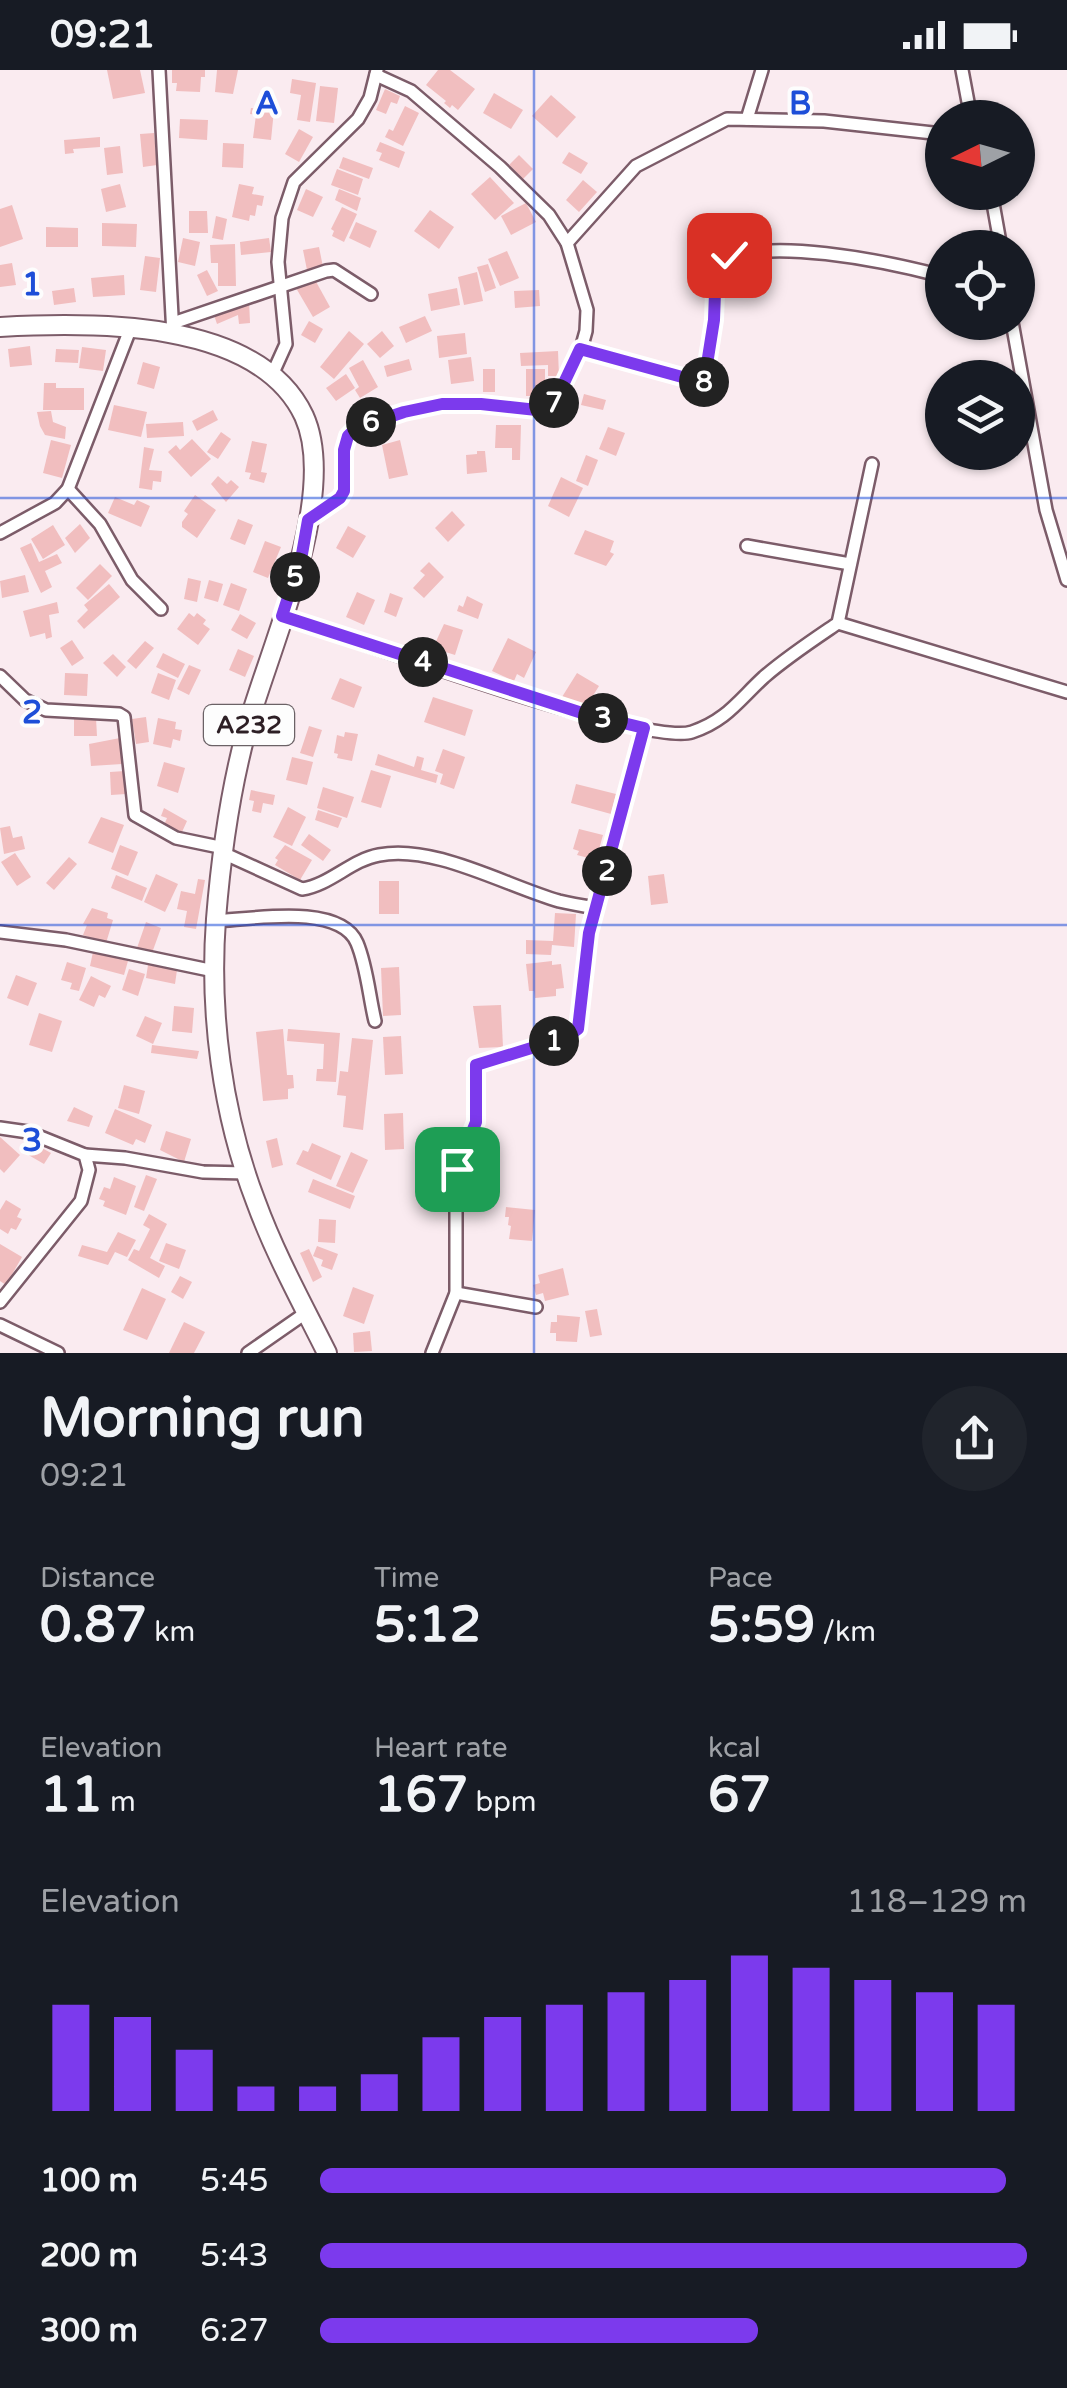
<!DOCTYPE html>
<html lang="en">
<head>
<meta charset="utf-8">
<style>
  :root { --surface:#171b24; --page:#20242c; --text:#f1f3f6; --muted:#9ea1a6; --accent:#7c3aed }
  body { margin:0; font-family:"Varela Round",sans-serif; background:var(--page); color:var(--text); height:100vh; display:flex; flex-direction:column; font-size:38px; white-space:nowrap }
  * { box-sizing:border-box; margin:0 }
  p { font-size:32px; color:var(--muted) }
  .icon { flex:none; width:55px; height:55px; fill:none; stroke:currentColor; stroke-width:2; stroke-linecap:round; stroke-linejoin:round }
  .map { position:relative; height:1283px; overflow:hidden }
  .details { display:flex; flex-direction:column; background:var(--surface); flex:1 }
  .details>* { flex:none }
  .needle { width:65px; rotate:265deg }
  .fabs { position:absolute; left:925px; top:30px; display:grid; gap:20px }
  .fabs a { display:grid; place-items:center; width:110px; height:110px; border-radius:50%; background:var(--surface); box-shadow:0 2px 8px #0004; font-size:50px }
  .pin { position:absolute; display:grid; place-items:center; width:85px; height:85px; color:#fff; margin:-42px; border-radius:20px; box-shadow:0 5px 15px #0006 }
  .km { position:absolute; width:50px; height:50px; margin:-25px; border-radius:50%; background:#222; color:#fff; font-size:28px; line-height:50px; text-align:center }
  .round { display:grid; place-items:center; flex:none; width:105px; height:105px; border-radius:52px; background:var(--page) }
  .head { display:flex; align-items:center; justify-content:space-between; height:170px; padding:0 40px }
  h1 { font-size:55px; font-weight:700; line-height:75px }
  .figures { display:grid; grid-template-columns:repeat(3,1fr); gap:15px; height:170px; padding:10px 40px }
  .figures div { display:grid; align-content:center }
  .figures b { font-size:50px; font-weight:700 }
  .figures small { font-size:28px; font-weight:400 }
  .figures p { font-size:28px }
  .chart { height:280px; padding:20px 40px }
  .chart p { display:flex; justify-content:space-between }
  .chart svg { width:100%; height:180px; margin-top:10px; stroke:var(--accent); stroke-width:6 }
  ul { padding:0 40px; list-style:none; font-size:32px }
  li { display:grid; grid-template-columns:160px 120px 1fr; align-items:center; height:75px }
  li i { height:25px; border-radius:12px; background:var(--accent) }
  .status { display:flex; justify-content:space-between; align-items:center; height:70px; padding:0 50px; background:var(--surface); direction:ltr }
  .status svg { height:28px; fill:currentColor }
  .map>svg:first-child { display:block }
</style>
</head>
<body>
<div class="status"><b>09:21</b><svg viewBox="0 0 49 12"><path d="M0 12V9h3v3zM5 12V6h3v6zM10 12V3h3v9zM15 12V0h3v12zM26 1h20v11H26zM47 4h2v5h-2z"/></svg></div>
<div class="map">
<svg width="1067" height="1283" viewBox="0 0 1067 1283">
  <rect width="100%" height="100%" fill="#faebf0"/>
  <g fill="#f1bebf">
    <polygon points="107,0 140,0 145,23 113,29"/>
    <polygon points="172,0 205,0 205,7 201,7 200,22 176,21 177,13 172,13"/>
    <polygon points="217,0 238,0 233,24 215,22"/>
    <polygon points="438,0 450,0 475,19 458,40 452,35 450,38 444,33 446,31 426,15"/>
    <polygon points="292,9 316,13 310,52 297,50 301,25 290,23"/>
    <polygon points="320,16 338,18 334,53 316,51"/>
    <polygon points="385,19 400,26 397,34 391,32 386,44 376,40"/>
    <polygon points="494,23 523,40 511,59 483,43"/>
    <polygon points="551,25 576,47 557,68 532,46"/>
    <polygon points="405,36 419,43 403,76 385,67 389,59 393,61"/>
    <polygon points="251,38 274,40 271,70 253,68 256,45 250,44"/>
    <polygon points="180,49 208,50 207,70 179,68"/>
    <polygon points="299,59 313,67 299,92 285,84"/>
    <polygon points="154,63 157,95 143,97 140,64"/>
    <polygon points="100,67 100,77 73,79 74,83 65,84 64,70"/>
    <polygon points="380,72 405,82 399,98 379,90 382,83 376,81"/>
    <polygon points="223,73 244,74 243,98 222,97"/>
    <polygon points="120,76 123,103 107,105 104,78"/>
    <polygon points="569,82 588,93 581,104 562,93"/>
    <polygon points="519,85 533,99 523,109 509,95"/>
    <polygon points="343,87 373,98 369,109 339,98"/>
    <polygon points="337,99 363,109 358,125 331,115"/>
    <polygon points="490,107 514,133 495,150 471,124"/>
    <polygon points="583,110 597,122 579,142 566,130"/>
    <polygon points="120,114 126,137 106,142 101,119"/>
    <polygon points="239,114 254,117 252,124 264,126 262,136 257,135 255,146 250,145 249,151 232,147"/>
    <polygon points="306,119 323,127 313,147 297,140"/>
    <polygon points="339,119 361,128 357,141 335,130"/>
    <polygon points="526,133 536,152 511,165 501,146"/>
    <polygon points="12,135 23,169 0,177 0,139"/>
    <polygon points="342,137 357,144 344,172 332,166 334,161 331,159"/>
    <polygon points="430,140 454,157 439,179 414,161"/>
    <polygon points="189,141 207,141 208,163 189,163"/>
    <polygon points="216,146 227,149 223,170 212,168"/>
    <polygon points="356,152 377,161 370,178 349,168"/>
    <polygon points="102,153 137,154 136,177 102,176"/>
    <polygon points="46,157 78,158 78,177 46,177"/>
    <polygon points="183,168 200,172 195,196 178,192"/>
    <polygon points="269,168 271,182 241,185 240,172"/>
    <polygon points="235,174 236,216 218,216 218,193 211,193 210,175"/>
    <polygon points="319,177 323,197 307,200 303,180"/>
    <polygon points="507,181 519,208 500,216 488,189"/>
    <polygon points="145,186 160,188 156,222 140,220"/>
    <polygon points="12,193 16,215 0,217 0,195"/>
    <polygon points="488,194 496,218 485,222 477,197"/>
    <polygon points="207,200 218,221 207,226 197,205"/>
    <polygon points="477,202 483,231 464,235 458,207"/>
    <polygon points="124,205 125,225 93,227 91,208"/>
    <polygon points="314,208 330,237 313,247 296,218"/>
    <polygon points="74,218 76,232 54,235 52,221"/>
    <polygon points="457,218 460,235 431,241 428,224"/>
    <polygon points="539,220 540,236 515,238 514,221"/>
    <polygon points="249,230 250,253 239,254 238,245 217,254 214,245"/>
    <polygon points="425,246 432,261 406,273 399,257"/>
    <polygon points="309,251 323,259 315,273 301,265"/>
    <polygon points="349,261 364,274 334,309 320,297"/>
    <polygon points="382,261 394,276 380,288 367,274"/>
    <polygon points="465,263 467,284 439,288 437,266"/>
    <polygon points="30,276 32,295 10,297 8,279"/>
    <polygon points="82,277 106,280 103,301 79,298"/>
    <polygon points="56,279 79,280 78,293 55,292"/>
    <polygon points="558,281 559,306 548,306 548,295 521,296 520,283"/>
    <polygon points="471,287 474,311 451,314 448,290"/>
    <polygon points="409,289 412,300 387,307 384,296"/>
    <polygon points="363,290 378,317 360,328 355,320 359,317 349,298"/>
    <polygon points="143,292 160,297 154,319 137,314"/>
    <rect x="483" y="299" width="12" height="23"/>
    <rect x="526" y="299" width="19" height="27"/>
    <polygon points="346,304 355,318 336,331 326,318"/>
    <polygon points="44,313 56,313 56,318 84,318 84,340 43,340"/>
    <polygon points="584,324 606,330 603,340 581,335"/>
    <polygon points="114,335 147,342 141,367 108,360"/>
    <polygon points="213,340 218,350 197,361 192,351"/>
    <polygon points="51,341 53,352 66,357 65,369 45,365 40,356 37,342"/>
    <polygon points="183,352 184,366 147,368 146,354"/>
    <polygon points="496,355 521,355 520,390 512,390 512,378 495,378"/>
    <polygon points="608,357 625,363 616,386 599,379"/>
    <polygon points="221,362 231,369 218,389 207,382"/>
    <polygon points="192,369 211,389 191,407 168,382 176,375 180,380"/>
    <polygon points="51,370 71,375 62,408 43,403"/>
    <polygon points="400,370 408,405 389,409 382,375"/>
    <polygon points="252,371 267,374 261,402 267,403 264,413 249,409 251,403 245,402"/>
    <polygon points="144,377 154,379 149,400 162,401 161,412 153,411 152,420 139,418"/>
    <polygon points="477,381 485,381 487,402 467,404 466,385 477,384"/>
    <polygon points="586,385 598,390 588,416 576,411"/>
    <polygon points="218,406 227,414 231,410 239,417 226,432 211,414"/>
    <polygon points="561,407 583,418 569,447 548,436"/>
    <polygon points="195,425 216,440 197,468 182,457 182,452 188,444 184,441"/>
    <polygon points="115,427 134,435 137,430 150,436 141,457 108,443"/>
    <polygon points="452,441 465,455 448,472 435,458"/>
    <polygon points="238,449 253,455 245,475 230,469"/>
    <polygon points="80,454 90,468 75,483 65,468"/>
    <polygon points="53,455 65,475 43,489 31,469"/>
    <polygon points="348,456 366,466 353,488 336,478"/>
    <polygon points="585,460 614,471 610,482 614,484 606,496 574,484"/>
    <polygon points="265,471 281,477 268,508 253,502"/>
    <polygon points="31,473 39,492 57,484 62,493 45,501 52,517 41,523 20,478"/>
    <polygon points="429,492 444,507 424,528 413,518 425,505 420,501"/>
    <polygon points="100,494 112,506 88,530 76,518"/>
    <polygon points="25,505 29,522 2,528 0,511"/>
    <polygon points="188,508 201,511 197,532 184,529"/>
    <polygon points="209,510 223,514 218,532 204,528"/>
    <polygon points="231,513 247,519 239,541 223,535"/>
    <polygon points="109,514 120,527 84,559 77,551 88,540 84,535"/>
    <polygon points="357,522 375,530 364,555 346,547"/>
    <polygon points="390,523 403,528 396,547 384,542"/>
    <polygon points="467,526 483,534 478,549 457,541 459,535 463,537"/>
    <polygon points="57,532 59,543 49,545 52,567 46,569 45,563 30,567 23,541"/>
    <polygon points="189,543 194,547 197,543 206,550 203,554 210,559 198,575 177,559"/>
    <polygon points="240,544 256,553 247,569 231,560"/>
    <polygon points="444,554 463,560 455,585 433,578"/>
    <polygon points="508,568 536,582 524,608 517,604 514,611 492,601"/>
    <polygon points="72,570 84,588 72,596 60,578"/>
    <polygon points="145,571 154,578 136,599 127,591"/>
    <polygon points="238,579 254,586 245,607 229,600"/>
    <polygon points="163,583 185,594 178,608 156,597"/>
    <polygon points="113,584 126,597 117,607 103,593"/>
    <polygon points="189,595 201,600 189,625 177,619"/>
    <polygon points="65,603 88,604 87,626 64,625"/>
    <polygon points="158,603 176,610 169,630 151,623"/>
    <polygon points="577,603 599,616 584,640 562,627"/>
    <polygon points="340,608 362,617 354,638 331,629"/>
    <polygon points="433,627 473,640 465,666 424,652"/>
    <polygon points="146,647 149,672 136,674 132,649"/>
    <polygon points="74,648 96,648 97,666 74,666"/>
    <polygon points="158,648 176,652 175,659 182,660 180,671 173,669 171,678 153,674"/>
    <polygon points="309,656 322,660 313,687 300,683"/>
    <polygon points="345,662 358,664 352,691 337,688 338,684 334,683 337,665 344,667"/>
    <polygon points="120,668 122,694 91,696 89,674"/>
    <polygon points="443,679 465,687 454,719 440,714 443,704 435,701"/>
    <polygon points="378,684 414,697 417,686 424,688 421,700 438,705 436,713 375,695"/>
    <polygon points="292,687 313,692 307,715 286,710"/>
    <polygon points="164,692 185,698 178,723 157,716"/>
    <polygon points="371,700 391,706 381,738 361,732"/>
    <polygon points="125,701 126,724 111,725 110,702"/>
    <polygon points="576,714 616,724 611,744 571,733"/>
    <polygon points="323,717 354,727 347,748 317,738"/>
    <polygon points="251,720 275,725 273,735 263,733 261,743 252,741 254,731 249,730"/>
    <polygon points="288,737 306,747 292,776 273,767"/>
    <polygon points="164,738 187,751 182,762 164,755 167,748 161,746"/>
    <polygon points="318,740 342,748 338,758 315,750"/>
    <polygon points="101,747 124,755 113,783 88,773"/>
    <polygon points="10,756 13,768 22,766 25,779 4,784 0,758"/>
    <polygon points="579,759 603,765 596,790 577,785 579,781 573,779"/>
    <polygon points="309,764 331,780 323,791 301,775"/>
    <polygon points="120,775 138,782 128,806 111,799"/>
    <polygon points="285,775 312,790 300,810 275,795 278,790 275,788"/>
    <polygon points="15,783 31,807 17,816 1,792"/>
    <polygon points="69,787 77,794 54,820 46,813"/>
    <polygon points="156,804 178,814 165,842 144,832"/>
    <polygon points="664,804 668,833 651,835 648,806"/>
    <polygon points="116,805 147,818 142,831 111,818"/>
    <polygon points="198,809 205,810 196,859 184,857 187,841 177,839 181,821 195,824"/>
    <rect x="379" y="811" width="20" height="33"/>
    <polygon points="92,838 108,843 107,848 113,850 106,873 83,865 87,855 83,854"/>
    <polygon points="555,843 576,844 574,877 552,875 551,885 526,884 526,870 553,871"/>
    <polygon points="146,852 161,858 152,883 137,878"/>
    <polygon points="93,882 128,891 124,905 90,896"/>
    <polygon points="552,891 552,895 561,894 564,918 556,919 556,926 535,928 534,921 529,921 526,894"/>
    <polygon points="67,892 86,898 79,921 70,919 72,913 61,910"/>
    <polygon points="148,895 177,900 175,914 146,908"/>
    <polygon points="399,897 401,945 383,946 381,898"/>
    <polygon points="129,899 145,904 138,926 122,920"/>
    <polygon points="16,905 37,913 28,936 7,928"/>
    <polygon points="91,906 111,916 105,928 99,925 94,937 79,930"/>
    <polygon points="501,935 503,977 479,978 473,936"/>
    <polygon points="174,936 194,938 192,963 172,961"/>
    <polygon points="39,943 62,951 52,982 29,975"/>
    <polygon points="145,946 162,953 153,974 136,966"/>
    <polygon points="283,959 287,1005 293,1005 294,1018 288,1019 288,1029 263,1031 256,962"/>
    <polygon points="288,959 340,963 336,1012 316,1011 317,999 323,999 324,974 287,971"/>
    <polygon points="401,966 403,1004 385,1005 383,967"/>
    <polygon points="352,968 373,970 363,1060 343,1057 346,1026 337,1025 340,1001 348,1002"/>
    <polygon points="152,975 199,981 197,989 151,983"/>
    <polygon points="124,1015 145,1021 139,1044 118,1038"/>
    <polygon points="74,1037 93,1046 89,1057 67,1051"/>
    <polygon points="115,1039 152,1055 145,1073 136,1069 133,1075 105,1063"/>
    <polygon points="403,1043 404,1079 385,1080 384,1044"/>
    <polygon points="166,1061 191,1069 184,1092 160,1080"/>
    <polygon points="0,1067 20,1085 4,1103 0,1099"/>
    <polygon points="277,1068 283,1095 272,1098 266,1071"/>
    <polygon points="31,1072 51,1083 44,1094 25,1083"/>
    <polygon points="312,1073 341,1086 331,1110 296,1094 303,1080 308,1082"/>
    <polygon points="351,1082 368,1090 353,1123 336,1116"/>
    <polygon points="146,1105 157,1109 144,1141 134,1137"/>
    <polygon points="114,1107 136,1116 126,1145 103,1136 105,1131 99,1129 104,1117 110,1119"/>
    <polygon points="313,1109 355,1126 350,1139 308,1122"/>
    <polygon points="6,1130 21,1139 17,1147 22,1149 16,1160 11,1158 8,1164 0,1159 0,1140"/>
    <polygon points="506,1137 535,1140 532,1171 509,1169 511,1156 508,1155 509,1147 505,1147"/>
    <polygon points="149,1144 167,1154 150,1188 165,1196 159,1208 128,1190 134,1179 139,1181 150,1159 143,1155"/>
    <polygon points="319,1149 336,1150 335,1173 318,1172"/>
    <polygon points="118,1162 136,1170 127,1187 115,1182 108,1195 78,1186 82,1175 107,1182"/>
    <polygon points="166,1173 186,1180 179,1199 159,1191"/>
    <polygon points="0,1174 22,1187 6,1215 0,1211"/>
    <polygon points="317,1176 338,1184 332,1200 321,1196 323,1190 313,1186"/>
    <polygon points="309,1179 322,1207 313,1212 300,1183"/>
    <polygon points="563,1198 569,1225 545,1231 543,1223 536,1225 533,1215 540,1213 538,1205"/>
    <polygon points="180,1206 192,1212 183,1229 171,1222"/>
    <polygon points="353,1217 374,1225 364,1254 343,1246"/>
    <polygon points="142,1218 166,1229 147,1270 123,1260"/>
    <polygon points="597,1239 602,1265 590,1267 585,1241"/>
    <polygon points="557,1245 580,1247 577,1272 556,1271 556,1263 550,1263 551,1252 557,1252"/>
    <polygon points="184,1252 205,1262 194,1283 169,1283"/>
    <polygon points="370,1261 372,1281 354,1282 353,1263"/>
  </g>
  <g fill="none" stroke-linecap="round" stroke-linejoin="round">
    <defs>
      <g id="minor">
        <polyline points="159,0 173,265"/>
        <polyline points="962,0 971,48"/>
        <polyline points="747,49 762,0"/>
        <polyline points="991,122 1001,178"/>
        <polyline points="567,173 636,96 727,49 824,51 942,64"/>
        <polyline points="1012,252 1046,440 1067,510"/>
        <polyline points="173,253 326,201 334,200 371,224"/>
        <path d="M581,279L704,313L714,250L716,195C758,163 892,193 942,206"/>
        <polyline points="272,305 286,274 278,192 282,148 294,112 358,49 370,28 377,0"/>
        <polyline points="68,419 100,454 132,510 161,539"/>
        <polyline points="308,450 340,428 344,421 344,380 348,366 356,358 404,342 441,334 481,334 546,341 554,334 581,279 586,261 587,240 567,173 549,145 500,97 411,21 376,5"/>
        <polyline points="0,463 55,433 68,419 131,257"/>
        <polyline points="747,476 850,494"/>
        <path d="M283,546C347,567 645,677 692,662C726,651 739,630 764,607C787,587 813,570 838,553L872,394"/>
        <polyline points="838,553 1067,622"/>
        <polyline points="0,606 25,630 46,640 119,644 124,647 135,745 176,768 224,778"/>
        <path d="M223,783L302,819C330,815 351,790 379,785C434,774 506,816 559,831C571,834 584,836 597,838"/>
        <path d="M216,851C252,849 340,833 357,873C367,897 369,926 375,951"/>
        <polyline points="0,862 66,870 214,901"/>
        <polyline points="0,1058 28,1062 85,1085 89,1100 81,1131 0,1232"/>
        <polyline points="85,1085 125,1088 203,1102 246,1103"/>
        <polyline points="456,1223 536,1237"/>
        <polyline points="0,1255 58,1283"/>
        <polyline points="248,1283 307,1242"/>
        <polyline points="432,1283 456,1223 456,1110 476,1053 477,995 567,967 577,959 589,863 644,658"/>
      </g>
      <path id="primary" d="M0,257C90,252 258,248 304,346C340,425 268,581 246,662C230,722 221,786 216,849C209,943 222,1044 256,1132C275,1184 302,1233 327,1283"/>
    </defs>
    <use href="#minor" stroke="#7c5c69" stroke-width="16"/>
    <use href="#primary" stroke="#7c5c69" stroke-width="22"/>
    <use href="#minor" stroke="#fff" stroke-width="11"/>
    <use href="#primary" stroke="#fff" stroke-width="18"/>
  </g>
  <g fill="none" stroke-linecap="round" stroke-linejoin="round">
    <defs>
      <polyline id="route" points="457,1099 476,1052 476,995 567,967 578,959 589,863 644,658 582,643 282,546 302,484 308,450 340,428 344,421 344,380 348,366 356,358 404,342 442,334 481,334 546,341 554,334 580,279 704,313 714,250 716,195 729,185"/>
    </defs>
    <use href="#route" stroke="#fff" stroke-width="20"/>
    <use href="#route" stroke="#7c3aed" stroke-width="12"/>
  </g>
  <path fill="none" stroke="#1d4ed8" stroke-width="2.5" stroke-opacity="0.55" d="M534,0V1283M0,428H1067M0,855H1067"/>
  <g text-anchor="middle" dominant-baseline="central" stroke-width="8" stroke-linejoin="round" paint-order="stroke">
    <rect fill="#fdfdfd" stroke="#6b6266" stroke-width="2.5" x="204" y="635" width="90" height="40" rx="8"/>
    <g font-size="25" font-weight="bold" fill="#2d1f25">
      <text x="249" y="655">A232</text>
    </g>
  </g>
  <g font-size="32" text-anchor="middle" font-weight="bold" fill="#1d4ed8" stroke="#fdfdfd" stroke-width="8" stroke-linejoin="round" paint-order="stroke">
    <text x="267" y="44">A</text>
    <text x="800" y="44">B</text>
    <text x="32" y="225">1</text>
    <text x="32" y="653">2</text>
    <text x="32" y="1081">3</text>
  </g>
</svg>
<div class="fabs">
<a><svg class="needle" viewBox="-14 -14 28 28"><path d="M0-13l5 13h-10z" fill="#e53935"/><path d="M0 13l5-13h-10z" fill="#9ea1a6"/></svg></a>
<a><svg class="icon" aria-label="locate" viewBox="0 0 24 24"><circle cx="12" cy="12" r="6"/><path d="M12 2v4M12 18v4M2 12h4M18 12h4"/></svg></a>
<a><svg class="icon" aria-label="layers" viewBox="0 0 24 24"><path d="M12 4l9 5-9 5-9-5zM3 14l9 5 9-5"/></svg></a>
</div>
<div class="pin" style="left:457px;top:1099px;background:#1e9e55"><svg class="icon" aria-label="arrive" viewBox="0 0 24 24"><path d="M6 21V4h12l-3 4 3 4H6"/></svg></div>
<div class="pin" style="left:729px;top:185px;background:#d93025"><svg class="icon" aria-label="check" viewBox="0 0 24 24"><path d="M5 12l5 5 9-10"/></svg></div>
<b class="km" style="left:554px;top:971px">1</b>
<b class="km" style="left:607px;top:801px">2</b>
<b class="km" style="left:603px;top:648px">3</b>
<b class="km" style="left:423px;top:592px">4</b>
<b class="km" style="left:295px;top:507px">5</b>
<b class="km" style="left:371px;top:352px">6</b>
<b class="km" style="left:554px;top:333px">7</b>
<b class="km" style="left:704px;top:312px">8</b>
</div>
<section class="details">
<div class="head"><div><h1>Morning run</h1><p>09:21</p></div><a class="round"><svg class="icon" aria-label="share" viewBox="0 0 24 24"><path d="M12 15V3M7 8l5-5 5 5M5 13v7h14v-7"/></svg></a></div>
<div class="figures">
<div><p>Distance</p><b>0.87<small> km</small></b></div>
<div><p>Time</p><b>5:12</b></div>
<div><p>Pace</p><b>5:59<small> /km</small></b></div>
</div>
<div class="figures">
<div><p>Elevation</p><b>11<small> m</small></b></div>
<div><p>Heart rate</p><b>167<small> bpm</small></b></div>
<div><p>kcal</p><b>67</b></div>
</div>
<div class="chart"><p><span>Elevation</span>118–129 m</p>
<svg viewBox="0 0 160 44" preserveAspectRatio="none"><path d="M5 44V18M15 44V21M25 44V29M35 44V38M45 44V38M55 44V35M65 44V26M75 44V21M85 44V18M95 44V15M105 44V12M115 44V6M125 44V9M135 44V12M145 44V15M155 44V18"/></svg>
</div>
<ul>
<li><b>100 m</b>5:45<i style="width:97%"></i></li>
<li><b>200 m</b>5:43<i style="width:100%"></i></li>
<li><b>300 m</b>6:27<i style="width:62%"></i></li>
</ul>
</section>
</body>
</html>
